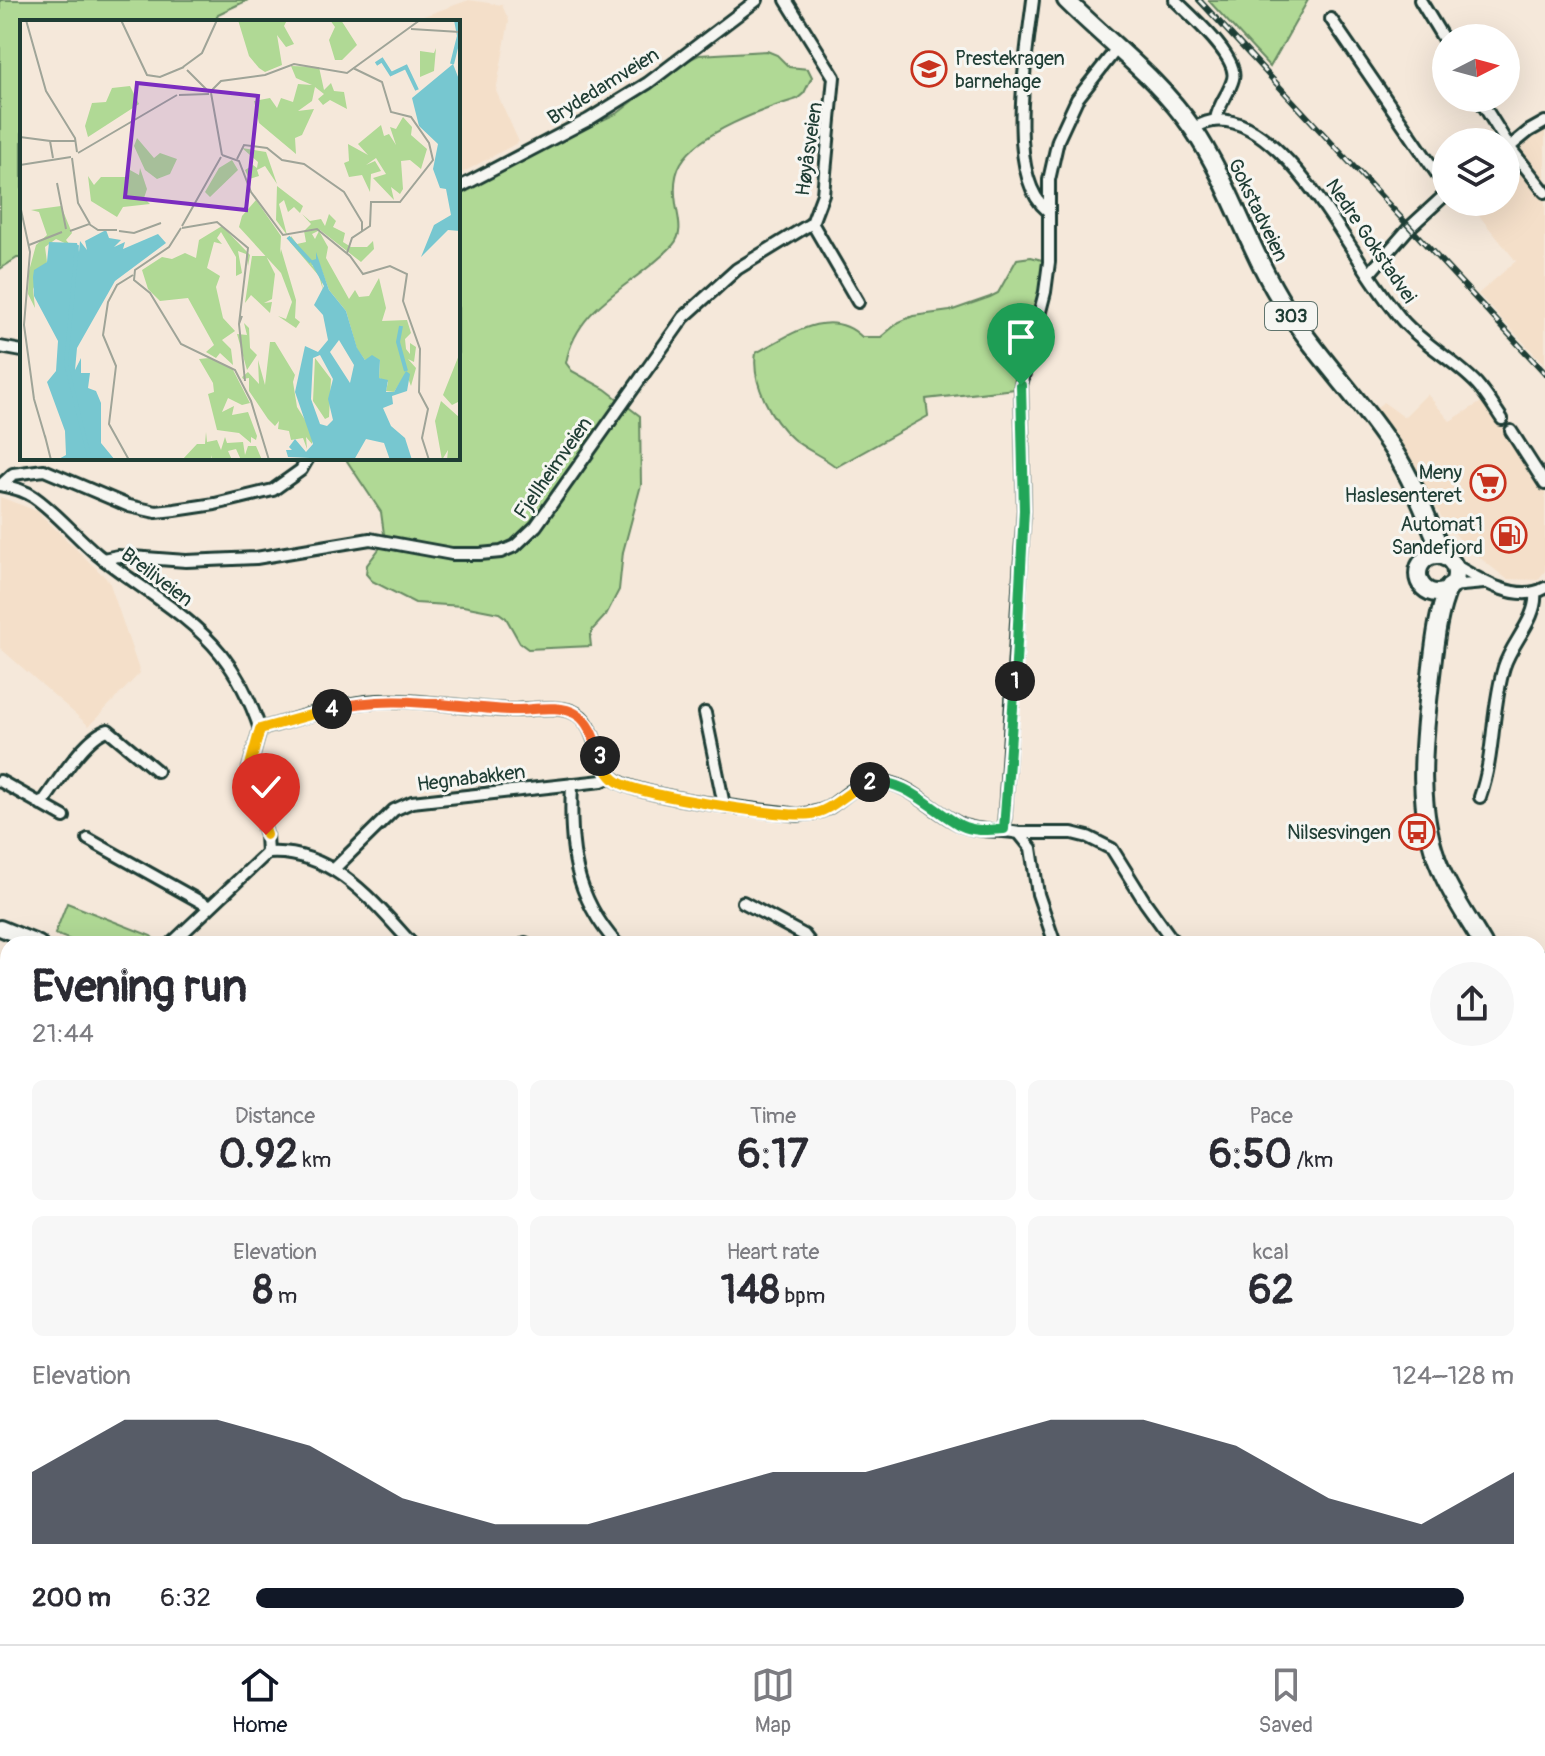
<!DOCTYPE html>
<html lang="en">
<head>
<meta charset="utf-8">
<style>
  :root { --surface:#fff; --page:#f7f7f7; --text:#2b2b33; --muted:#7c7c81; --line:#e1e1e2; --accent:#111827 }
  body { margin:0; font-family:Pangolin,sans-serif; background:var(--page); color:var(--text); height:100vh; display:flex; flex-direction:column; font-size:30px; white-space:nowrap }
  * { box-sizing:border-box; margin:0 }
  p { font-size:26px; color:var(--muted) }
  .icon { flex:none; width:44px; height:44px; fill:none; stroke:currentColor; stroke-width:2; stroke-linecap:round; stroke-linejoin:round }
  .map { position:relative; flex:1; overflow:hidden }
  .panel { position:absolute; left:0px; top:936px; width:1546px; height:708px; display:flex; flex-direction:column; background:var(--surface); border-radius:24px 24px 0 0; box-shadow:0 8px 32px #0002 }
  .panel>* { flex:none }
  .needle { width:52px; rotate:84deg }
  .buttons { position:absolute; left:1432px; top:24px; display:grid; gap:16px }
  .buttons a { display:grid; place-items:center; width:88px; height:88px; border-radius:50%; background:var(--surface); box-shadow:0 8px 32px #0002; font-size:40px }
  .pin { position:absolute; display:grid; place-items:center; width:68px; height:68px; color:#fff; margin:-82px -34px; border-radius:50% 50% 50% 0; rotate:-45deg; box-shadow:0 0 8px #0007 }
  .pin .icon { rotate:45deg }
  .km { position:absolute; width:40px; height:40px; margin:-20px; border-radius:50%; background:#222; color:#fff; font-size:22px; line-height:40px; text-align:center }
  .round { display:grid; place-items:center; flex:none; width:84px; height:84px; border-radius:42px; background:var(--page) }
  .summary { display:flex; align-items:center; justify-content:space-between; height:136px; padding:0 32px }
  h1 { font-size:44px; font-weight:800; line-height:60px }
  .stats { display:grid; grid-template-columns:repeat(3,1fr); gap:12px; height:136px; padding:8px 32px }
  .stats div { display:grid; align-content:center; border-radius:12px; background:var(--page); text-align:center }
  .stats b { font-size:40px; font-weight:800 }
  .stats small { font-size:22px; font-weight:400 }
  .stats p { font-size:22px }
  .chart { height:224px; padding:16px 32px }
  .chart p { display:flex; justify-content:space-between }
  .chart svg { width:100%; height:144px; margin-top:8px; fill:var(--accent); opacity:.7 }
  ul { padding:0 32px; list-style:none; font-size:26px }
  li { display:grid; grid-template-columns:128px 96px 1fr; align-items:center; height:60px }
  li i { height:20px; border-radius:10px; background:var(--accent) }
  .menu { display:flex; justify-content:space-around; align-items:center; height:112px; border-top:2px solid var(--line); background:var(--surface); font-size:22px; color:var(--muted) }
  .menu a { display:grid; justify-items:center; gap:4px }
  .menu .current { color:var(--accent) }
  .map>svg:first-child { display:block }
</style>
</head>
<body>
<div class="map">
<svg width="1545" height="1644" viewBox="0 0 1545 1644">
  <rect width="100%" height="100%" fill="#f5e8da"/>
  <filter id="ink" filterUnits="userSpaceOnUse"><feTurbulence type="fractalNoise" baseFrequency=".0125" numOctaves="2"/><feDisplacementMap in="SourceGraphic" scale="16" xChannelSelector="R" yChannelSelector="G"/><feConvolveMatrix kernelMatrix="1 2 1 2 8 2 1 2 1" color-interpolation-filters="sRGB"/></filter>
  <g filter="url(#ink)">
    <g fill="#f4dfc9">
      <polygon points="469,0 502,5 509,21 496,91 519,142 458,175 458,22 407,22"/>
      <polygon points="1545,125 1545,365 1478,294 1516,261 1468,202 1506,202 1506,153"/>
      <polygon points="1427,394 1450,421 1483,401 1530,465 1545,492 1545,571 1538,580 1507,579 1466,547 1442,518 1376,409 1383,402 1404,417"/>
      <polygon points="0,497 37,511 109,581 140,673 89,726 0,648"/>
      <polygon points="348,1636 395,1636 401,1644 335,1644"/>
      <polygon points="589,1636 756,1636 755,1644 595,1644"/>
    </g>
    <g fill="#b0d995" stroke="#688b64" stroke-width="2">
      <polygon points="0,0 248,0 218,14 215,22 22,22 22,258 17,258 0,269"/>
      <polygon points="1208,0 1308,0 1270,67"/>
      <path d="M767,51L777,55L789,67L808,69L812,77L804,93L797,99C764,109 699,132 681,163C674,175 674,191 676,204C678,218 684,233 673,245C635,286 577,303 566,363L572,371L605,389L640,416L641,485L623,552L619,590L606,615L593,629L590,637L591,646L528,649L520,643L506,618L499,613L463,606L415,603L372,581L366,574L367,565L385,541L381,512L345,458H458V194L506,165L618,113L682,63L699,55Z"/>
      <path d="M1031,257L1049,262L1032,342L1015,389L926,399L928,416L836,467C823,456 806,450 793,439C771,420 751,382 756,353C788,336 830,305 862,337H881L899,322L913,316L950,311L990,297L998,293L1017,259Z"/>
      <polygon points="67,903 151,936 159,944 81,944 55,934"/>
      <polygon points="428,1636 589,1636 595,1644 419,1644 417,1641"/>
      <polygon points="756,1636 848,1636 847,1644 755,1644"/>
      <polygon points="1333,1636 1529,1636 1534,1644 1327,1644"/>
    </g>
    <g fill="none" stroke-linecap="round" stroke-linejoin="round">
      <defs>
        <g id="minor">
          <polyline points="786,0 834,77 823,194 812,223"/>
          <path d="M1033,0C1027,51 1004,175 1047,210"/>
          <path d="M1175,0C1190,15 1239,57 1233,79C1229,94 1219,103 1216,119"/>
          <polyline points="1420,0 1446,43"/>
          <polyline points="1331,19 1446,187"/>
          <polyline points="1479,98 1510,148 1545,192"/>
          <path d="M1193,129C1254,87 1326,209 1353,250C1368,274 1384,298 1402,320C1424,345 1454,360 1477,384C1486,394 1494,407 1502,419"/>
          <polyline points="1506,150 1529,131 1545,122"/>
          <polyline points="458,188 588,120 648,83 757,0"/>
          <polyline points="812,223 858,302"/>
          <polyline points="1369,274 1409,228 1446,194"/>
          <polyline points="0,347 22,351"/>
          <polyline points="1511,431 1545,484"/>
          <path d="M0,485C12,487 24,490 34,497C57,513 76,537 98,555C138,587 188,613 221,654C239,677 251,702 260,729"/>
          <polyline points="1,485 13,474 44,470 129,506 156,512 175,510 215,504 273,490 301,470 308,458"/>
          <polyline points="103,559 118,556 186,561 256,558 370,539 452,554 480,554 501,552 515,546 536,526 684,317 737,269 812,223"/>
          <path d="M1453,564C1478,579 1517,604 1545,588"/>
          <polyline points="1451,586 1484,583"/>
          <polyline points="705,713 724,805"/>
          <polyline points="0,781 64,817"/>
          <path d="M572,784C569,846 574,896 617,944"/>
          <path d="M1480,797C1495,755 1491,710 1504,667C1511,643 1538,618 1535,593"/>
          <path d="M41,805C56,785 85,736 108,730L157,771"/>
          <polyline points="1004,829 1024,510 1021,385 1045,292 1049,262 1049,180 1058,140 1077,99 1118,47"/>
          <polyline points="1019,833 1072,833 1088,837 1112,849 1145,902 1173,941"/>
          <polyline points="88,839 208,906"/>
          <path d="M267,853L266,835L249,769L260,729C295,720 331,706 366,702C416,697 464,709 512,710C531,710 556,705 573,712C598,722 594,762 613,778C635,798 763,810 798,815C808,814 818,813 828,808C843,799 857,782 876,781C910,781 935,815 964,826C982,833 1001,829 1019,833L1031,848L1038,894L1055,944"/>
          <path d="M267,853C331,848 373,901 412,944"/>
          <polyline points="335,868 394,810 412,802 602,781 611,777"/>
          <polyline points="743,902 804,935 811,944"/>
          <polyline points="525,943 527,944"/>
          <polyline points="171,944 267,853"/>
          <polyline points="0,1008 7,1016 8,1023"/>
          <polyline points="8,1026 0,1050 8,1054"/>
          <polyline points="0,1123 8,1123"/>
          <polyline points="0,1336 8,1332"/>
          <polyline points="0,1541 8,1530"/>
          <polyline points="0,1599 8,1603"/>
          <polyline points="1538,1603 1545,1592"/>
          <polyline points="1538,1628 1545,1640"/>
          <polyline points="49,1636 58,1644"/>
          <polyline points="907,1636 910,1644"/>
          <polyline points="1133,1636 1148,1644"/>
          <polyline points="983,1644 1006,1636"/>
        </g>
        <polyline id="tertiary" points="860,1644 861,1636"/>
        <g id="secondary">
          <polyline points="0,928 39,944"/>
          <polyline points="1538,964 1545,959"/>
          <polyline points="1538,981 1545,972"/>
          <polyline points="322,1644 334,1636"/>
        </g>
        <g id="primary">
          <path d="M1066,0C1109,43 1158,78 1193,129C1231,185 1249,251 1285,307C1318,358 1362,401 1395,453C1416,486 1428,522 1444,557"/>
          <circle cx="1437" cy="574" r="19"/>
          <path d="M1449,587C1436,616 1434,652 1430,683C1423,745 1415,810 1441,870C1452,896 1469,920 1483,944"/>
          <polyline points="1538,990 1545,994"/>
          <polyline points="1538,1005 1545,1005"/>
        </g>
      </defs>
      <use href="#minor" stroke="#1f3d34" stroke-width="16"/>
      <use href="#tertiary" stroke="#1f3d34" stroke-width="20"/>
      <use href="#secondary" stroke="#1f3d34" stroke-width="20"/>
      <use href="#primary" stroke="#1f3d34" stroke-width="22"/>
      <use href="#minor" stroke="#f6f6f2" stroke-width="10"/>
      <use href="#tertiary" stroke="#f6f6f2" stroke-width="14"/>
      <use href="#secondary" stroke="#f6f6f2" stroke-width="14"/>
      <use href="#primary" stroke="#f6f6f2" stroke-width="16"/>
      <defs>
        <polyline id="rail" points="1199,0 1545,373"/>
      </defs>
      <use href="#rail" stroke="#1f3d34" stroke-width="6"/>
      <use href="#rail" stroke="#f6f6f2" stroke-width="3" stroke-dasharray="9" stroke-linecap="butt"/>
    </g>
  </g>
  <g fill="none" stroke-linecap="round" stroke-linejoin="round" filter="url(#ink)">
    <defs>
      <polyline id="split-1" points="1015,681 1024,510 1021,385"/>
      <path id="split-2" d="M870,782C904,778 932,810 960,825C974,832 990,830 1004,829L1015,681"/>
      <path id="split-3" d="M600,756C605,768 610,779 622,784C648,796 783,818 811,814C833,811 848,789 870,782"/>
      <path id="split-4" d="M332,709C391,693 449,707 509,710C529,711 559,703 576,714C590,722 595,742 600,756"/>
      <polyline id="split-5" points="266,835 249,769 260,729 332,709"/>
    </defs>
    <use href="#split-1" stroke="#fff" stroke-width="16"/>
    <use href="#split-2" stroke="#fff" stroke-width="16"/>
    <use href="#split-3" stroke="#fff" stroke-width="16"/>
    <use href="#split-4" stroke="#fff" stroke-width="16"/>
    <use href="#split-5" stroke="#fff" stroke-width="16"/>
    <use href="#split-1" stroke="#22a559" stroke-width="10"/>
    <use href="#split-2" stroke="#22a559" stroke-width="10"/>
    <use href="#split-3" stroke="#f5b400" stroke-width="10"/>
    <use href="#split-4" stroke="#f0652b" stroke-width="10"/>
    <use href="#split-5" stroke="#f5b400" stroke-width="10"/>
  </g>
  <defs>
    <symbol id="school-ring" viewBox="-11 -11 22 22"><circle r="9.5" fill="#f6f6f2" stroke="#c8321e" stroke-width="1.5"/><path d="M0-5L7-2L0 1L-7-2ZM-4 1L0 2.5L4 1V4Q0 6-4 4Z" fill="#c8321e"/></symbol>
    <symbol id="supermarket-ring" viewBox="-11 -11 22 22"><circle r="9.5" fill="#f6f6f2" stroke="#c8321e" stroke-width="1.5"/><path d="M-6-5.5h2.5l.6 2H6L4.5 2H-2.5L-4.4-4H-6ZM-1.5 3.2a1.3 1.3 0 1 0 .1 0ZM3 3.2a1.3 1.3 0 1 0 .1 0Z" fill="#c8321e"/></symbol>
    <symbol id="fuel-ring" viewBox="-11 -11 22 22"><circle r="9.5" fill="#f6f6f2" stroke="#c8321e" stroke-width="1.5"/><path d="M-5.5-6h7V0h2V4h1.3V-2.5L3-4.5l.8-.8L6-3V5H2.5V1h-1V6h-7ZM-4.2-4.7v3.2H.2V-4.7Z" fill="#c8321e"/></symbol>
    <symbol id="bus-ring" viewBox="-11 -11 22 22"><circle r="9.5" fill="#f6f6f2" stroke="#c8321e" stroke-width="1.5"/><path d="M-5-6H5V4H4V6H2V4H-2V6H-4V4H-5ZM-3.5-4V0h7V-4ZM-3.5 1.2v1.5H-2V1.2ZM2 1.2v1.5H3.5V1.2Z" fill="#c8321e"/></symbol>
  </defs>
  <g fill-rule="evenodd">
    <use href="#school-ring" x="909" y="49" width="40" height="40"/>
    <use href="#supermarket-ring" x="1468" y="463" width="40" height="40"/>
    <use href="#fuel-ring" x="1489" y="515" width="40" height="40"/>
    <use href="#bus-ring" x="1397" y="812" width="40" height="40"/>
  </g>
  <g text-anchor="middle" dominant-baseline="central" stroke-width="6" stroke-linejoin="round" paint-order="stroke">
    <rect fill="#f6f6f2" stroke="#60746d" stroke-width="2" x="1265" y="302" width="52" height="28" rx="6"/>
    <g font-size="18" font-weight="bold" fill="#1f3d34">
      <text x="1291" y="316">303</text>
    </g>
    <g font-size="20" fill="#1f3d34" stroke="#f6f6f2" text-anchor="end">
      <text x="955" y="58" text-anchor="start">Prestekragen<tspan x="955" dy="23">barnehage</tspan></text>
      <text x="1462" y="472">Meny<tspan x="1462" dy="23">Haslesenteret</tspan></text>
      <text x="1483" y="524">Automat1<tspan x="1483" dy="23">Sandefjord</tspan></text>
      <text x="1391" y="832">Nilsesvingen</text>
    </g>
    <g font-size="20" fill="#1f3d34" stroke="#f6f6f2">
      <text transform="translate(603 86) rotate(-32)">Brydedamveien</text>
      <text transform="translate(809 149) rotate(-82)">Høyåsveien</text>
      <text transform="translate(1258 210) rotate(64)">Gokstadveien</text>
      <text transform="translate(1371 241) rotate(56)">Nedre Gokstadvei</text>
      <text transform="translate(553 468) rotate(-55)">Fjellheimveien</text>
      <text transform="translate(157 577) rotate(37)">Breiliveien</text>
      <text transform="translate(471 778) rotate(-7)">Hegnabakken</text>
    </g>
  </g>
  <g transform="translate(20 20)">
    <rect width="440" height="440" fill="#f5e8da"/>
    <path d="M218,0H267L264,6L274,24L266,27L257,15L262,45L245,52L239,48L229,36ZM310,0H321L337,25L322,40H315L309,20L315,7ZM416,28L414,51L400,57V31L414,33ZM271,46L299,47L304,70L311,63L314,71L324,72L327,89L310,80L303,85L298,79L304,74L295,67L292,81L278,91L294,89L282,115L275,118L276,134L239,103L234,81L250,78L257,88L261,78L273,82L278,64L292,65L276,58ZM110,66L119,84L68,117L65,106L72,83L86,82L92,68ZM383,97L392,107L391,115L407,129L401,149L390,140L381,141L383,169L380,174L371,167L374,180L353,158L366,154L356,138L346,145L355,141L361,151L351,154L350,172L342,155L329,157L324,143L329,141L328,124L348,135L338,124L361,105L364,116L369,114L376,125L370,107L376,109ZM117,118L134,138L140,133L157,139L150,154L137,159L125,150L114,126ZM222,128L246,132L257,164L245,146L237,150L239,156L229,159L225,150L233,145L237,148L238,142ZM212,140L218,150L190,177L185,172L199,148ZM120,148L127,169L124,178L130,184L103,187L97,197L71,181L68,156L74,165L81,157H105L108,162L110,150L119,155ZM257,166L283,186L280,193L274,187L268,192L264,180L259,184L267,215L256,200ZM236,180L261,216L260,234L261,229L276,280L275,298L280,302L276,308L258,296L266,299L272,282L261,253L219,207L222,196ZM41,186L52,213L46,220L51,226L36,219L25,227L27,242L13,269L15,288L8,274L9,251L16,225L27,215L19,192L11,190ZM282,194L290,201L301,199L305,206L309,194L316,201L313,207L325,213L323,222L331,227H347L353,221L354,229L341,242L300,210L292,214L295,219L299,211L308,227L306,238L329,279L335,270L339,277L349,276L359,258L366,288L362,301L387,300L391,313L385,319L386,329L390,334V323L396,327L394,342L388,339L396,348L391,366L386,353L374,372L366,371L368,362L359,358L360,340H345L337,329L326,291L309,270L298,240L292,245L301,256L303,270L299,256L270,222L271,216L277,224L286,222L284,211L291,204ZM202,206L230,235L228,246L226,234L218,231L222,253L216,256V237L201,212L197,218L202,224L194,222L187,248L200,256L196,267L203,298L215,311L202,320L211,329L213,345L200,333L196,338L186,332L194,325L168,278L140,281L128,269L122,250L142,237L152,239L165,233L176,238L179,220ZM232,236H246L255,254L252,279L244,283L252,282L250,293L231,275L225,283ZM224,303L229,308L230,328L237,335L227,350L217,314L227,315ZM250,322H255L275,355L280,337L273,362L277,387L292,411V424L286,417L287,429L283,418L271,420L269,411L258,409L259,401L255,406L248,399L229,371V358L223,359L219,351L222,357L228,352L239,364L238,340L245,365ZM439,335L440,381L432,385L423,375ZM189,338L212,348L230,383L222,385L208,378L202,392L214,386L212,395L228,392L237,416L236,420L231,417V423L219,413L197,410L188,374L194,372L193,363L179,339ZM295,338L311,359L309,397L305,399L293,381ZM421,381L440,398V440H427L428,430L422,440L415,401ZM186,412L187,422L197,420L201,430L205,417L207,423L223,422L225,435L228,426H236L242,440H221L216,429L208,431L212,440H192V435L191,440H162L177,424H185Z" fill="#b0d995"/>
    <path d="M433,44L440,62V211L428,210L401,237L414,205L431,195L426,169L420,168L413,149L418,124L399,106L392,78ZM86,210L89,218L101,220L94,227L105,222L103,229L138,214L146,223L95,261L57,328L55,350L61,338V353H70L68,368L76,371L81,383V423L95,440H37L46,435L45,411L27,362L36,351L38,321L14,276L13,257L14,250L27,242L29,222L57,223L59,232L60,221L67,230L65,221ZM296,232L309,270L326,291L337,328L345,340L352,335L360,340L359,358L368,360L366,372H374L386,351L390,354L387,371L372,376L373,384L363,388L371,406L385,418L392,440H370L364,423L346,419L334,440L268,437L266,430H272L269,427L275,419L286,432L293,424L275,372L285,326L298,332L308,320L303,295L294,285L304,266L290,241L296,239ZM319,320L334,345L330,363L310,332ZM300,335L313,359L308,379L313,400L307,406L300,404L291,379L293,338Z" fill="#77c7d0" fill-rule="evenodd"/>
    <path fill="none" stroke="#77c7d0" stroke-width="4" d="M356,44L362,40L371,54L386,47L397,70M432,44L439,16L436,0M268,217L291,242M57,225L46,343L70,440M381,306L378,322L386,351"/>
    <path fill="none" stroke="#9fa498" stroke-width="2" d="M6,0L26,71L55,118L57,132M101,0L127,55L140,57L164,47M391,9L440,12M163,47L182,33L197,0M167,50L189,72M190,72L201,61L245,55L274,44L327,53L400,0M191,73L202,135M159,75L189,74M0,117L30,121L33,138M31,121H56M58,133L157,75M202,135L219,141L231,172L263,215L297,209L330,236L343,254L370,246L387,254L383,281L400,329L399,372L408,389L402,418L409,440M52,138L58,183L70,204M217,139L224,125L247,128L262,140L284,144L324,172L342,202V211M0,145L51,137M37,163L46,209M0,185L10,232L4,305L14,379L26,420M162,206L201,137M161,208L149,227L115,250L114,260L130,273L161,324L215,350L231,381L249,440M162,208L197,202L228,228L219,304L222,296M50,211L69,204L78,210H97M99,211L114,213L141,203M9,225L42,212M327,233L332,218L350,206L351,182H380L413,140L409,123L391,97L371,92L362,62L333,48M219,304L225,361M25,416L31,440M109,440L89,404L96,346L83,315L88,282L97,265L113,255"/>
    <path fill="#7b2cbf" fill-opacity="0.15" stroke="#7b2cbf" stroke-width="4" d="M117,63L238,76L226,190L105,177Z"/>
    <rect width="440" height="440" fill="none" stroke="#1f3d34" stroke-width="4"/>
  </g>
</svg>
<div class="buttons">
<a><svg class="needle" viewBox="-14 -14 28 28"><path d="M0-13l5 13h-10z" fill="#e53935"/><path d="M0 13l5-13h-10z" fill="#7c7c81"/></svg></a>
<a><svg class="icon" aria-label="layers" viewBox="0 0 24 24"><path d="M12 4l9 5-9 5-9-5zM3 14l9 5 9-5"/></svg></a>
</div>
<div class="pin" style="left:1021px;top:385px;background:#1e9e55"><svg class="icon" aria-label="arrive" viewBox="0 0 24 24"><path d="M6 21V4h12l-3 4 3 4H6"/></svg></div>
<div class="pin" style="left:266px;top:835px;background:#d93025"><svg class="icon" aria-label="check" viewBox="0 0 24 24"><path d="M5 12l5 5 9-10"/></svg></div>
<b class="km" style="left:1015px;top:681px">1</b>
<b class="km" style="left:870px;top:782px">2</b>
<b class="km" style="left:600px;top:756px">3</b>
<b class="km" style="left:332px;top:709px">4</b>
<section class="panel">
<div class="summary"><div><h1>Evening run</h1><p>21:44</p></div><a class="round"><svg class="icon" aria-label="share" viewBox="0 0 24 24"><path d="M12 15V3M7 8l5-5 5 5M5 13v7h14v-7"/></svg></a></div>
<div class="stats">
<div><p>Distance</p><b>0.92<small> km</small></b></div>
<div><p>Time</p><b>6:17</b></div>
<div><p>Pace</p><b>6:50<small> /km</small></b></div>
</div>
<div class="stats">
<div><p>Elevation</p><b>8<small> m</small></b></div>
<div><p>Heart rate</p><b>148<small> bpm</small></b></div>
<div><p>kcal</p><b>62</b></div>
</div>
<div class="chart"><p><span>Elevation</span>124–128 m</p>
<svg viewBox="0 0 160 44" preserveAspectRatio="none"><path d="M0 44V22L10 6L20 6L30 14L40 30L50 38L60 38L70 30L80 22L90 22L100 14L110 6L120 6L130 14L140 30L150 38L160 22V44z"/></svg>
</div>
<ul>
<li><b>200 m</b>6:32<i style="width:96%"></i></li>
</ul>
</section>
</div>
<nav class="menu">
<a class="current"><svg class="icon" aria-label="home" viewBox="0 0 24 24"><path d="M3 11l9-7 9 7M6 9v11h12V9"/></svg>Home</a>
<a><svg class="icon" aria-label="map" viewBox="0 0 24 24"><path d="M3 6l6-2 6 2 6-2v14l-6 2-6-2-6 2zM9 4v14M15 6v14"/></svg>Map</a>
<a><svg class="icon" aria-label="saved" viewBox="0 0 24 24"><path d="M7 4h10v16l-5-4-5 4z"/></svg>Saved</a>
</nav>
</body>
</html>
